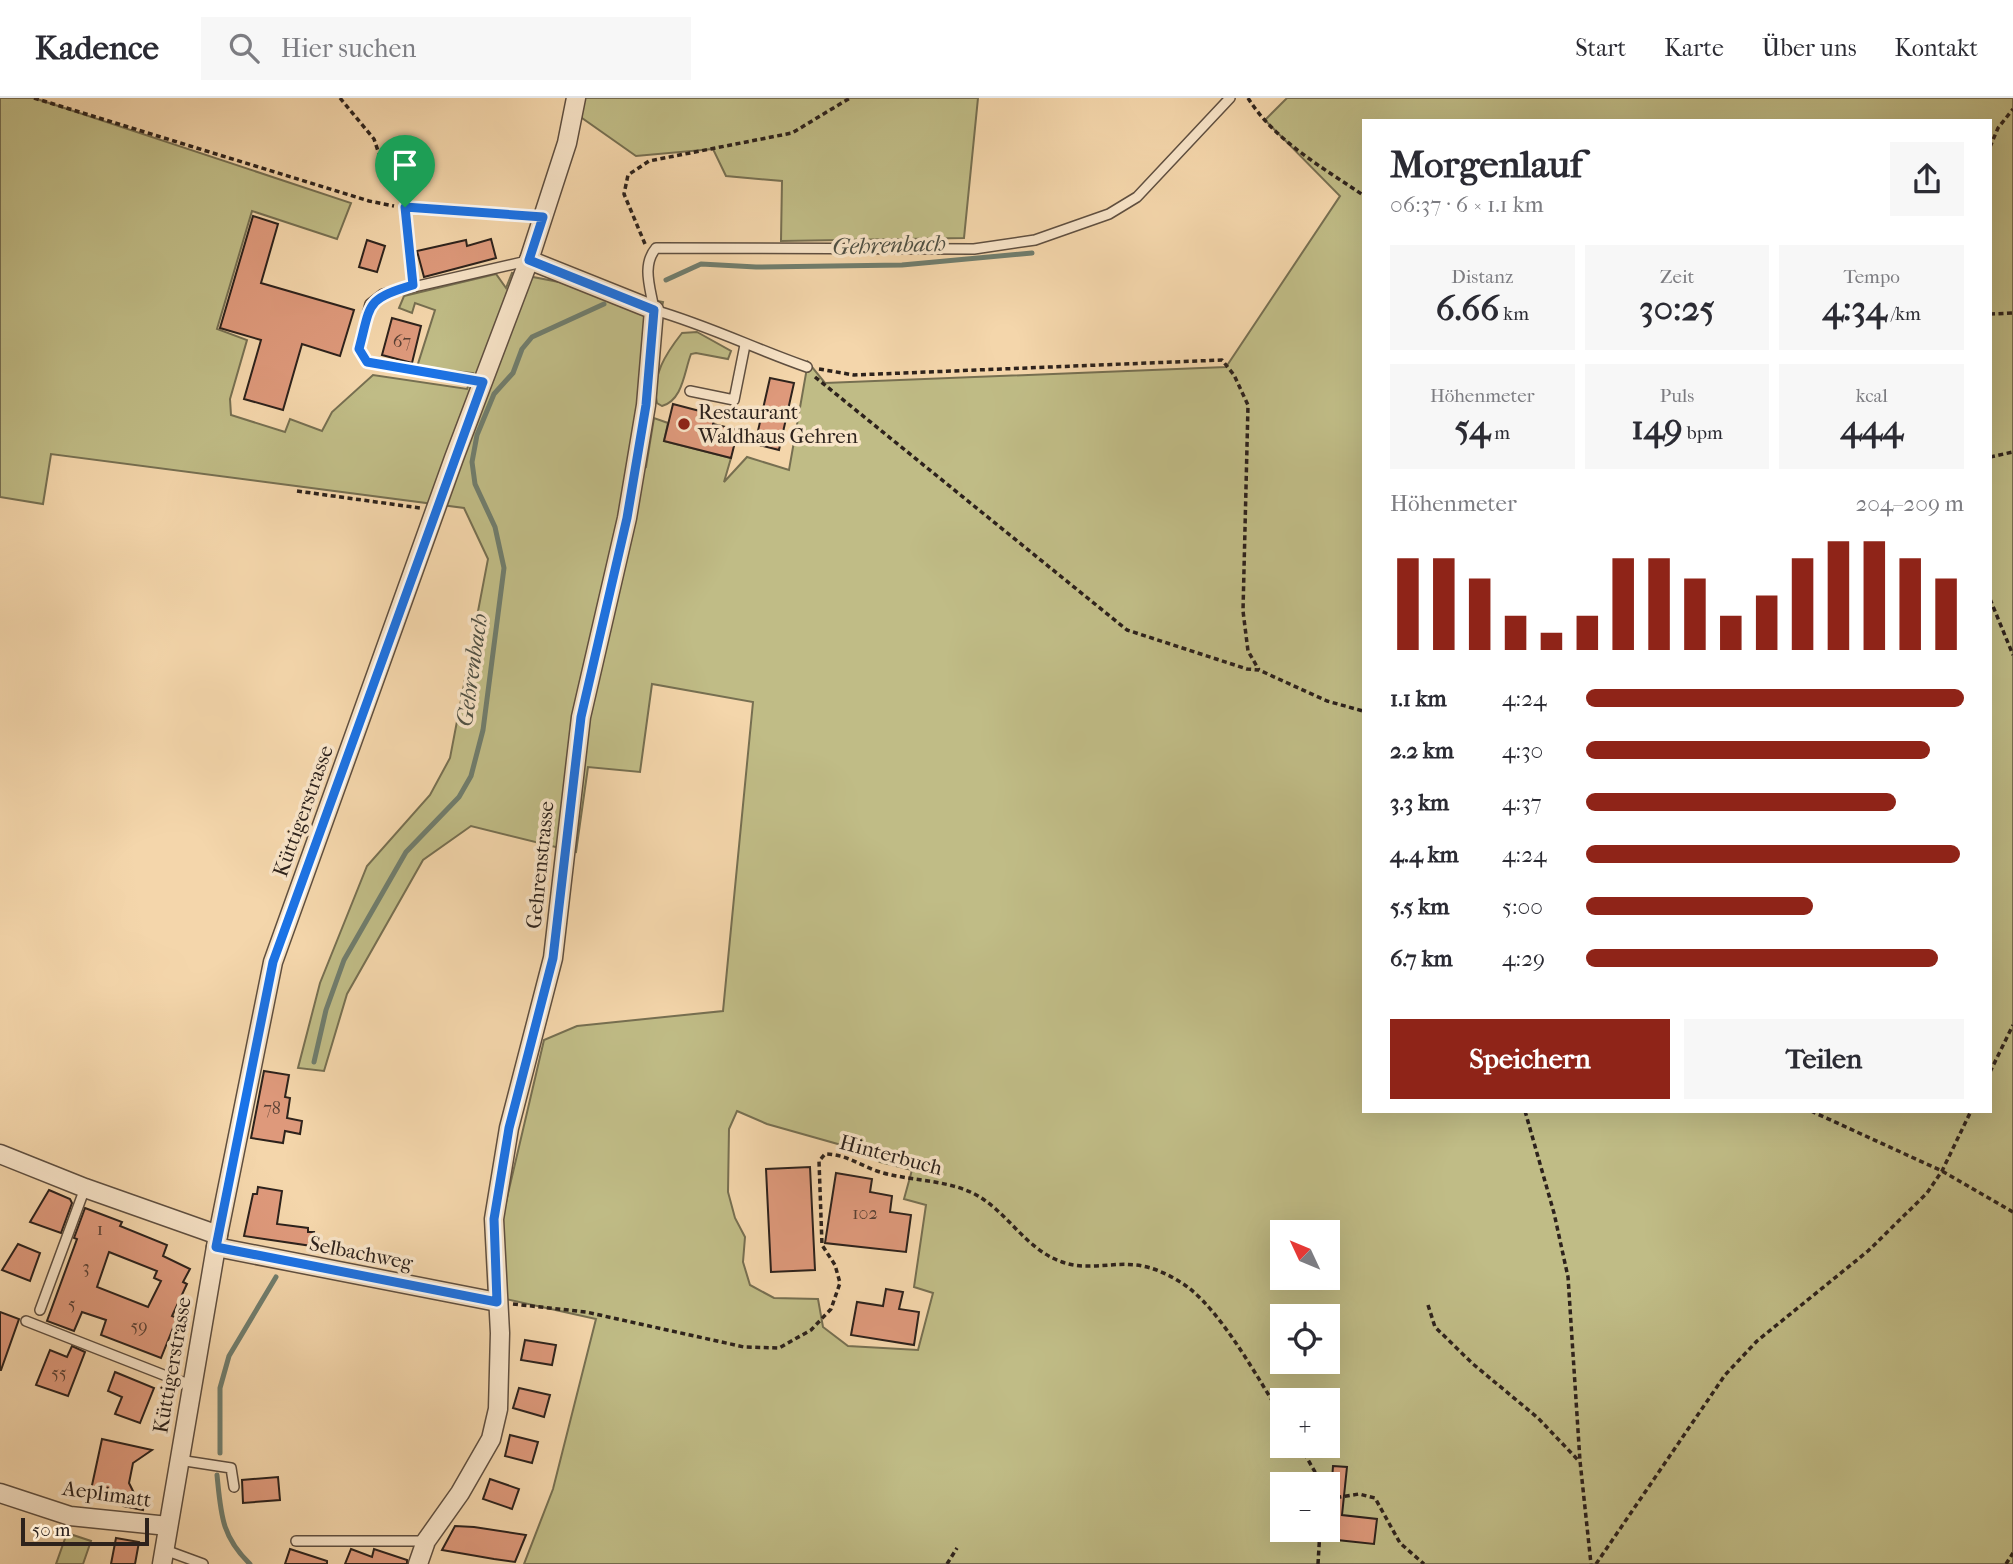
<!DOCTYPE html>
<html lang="de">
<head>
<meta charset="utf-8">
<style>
  :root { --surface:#fff; --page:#f7f7f7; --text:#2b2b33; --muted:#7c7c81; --line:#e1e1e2; --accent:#8f2418 }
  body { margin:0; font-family:"IM FELL French Canon",serif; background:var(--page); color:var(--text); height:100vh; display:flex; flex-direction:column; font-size:26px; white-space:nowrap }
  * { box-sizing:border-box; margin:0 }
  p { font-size:23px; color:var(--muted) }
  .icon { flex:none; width:38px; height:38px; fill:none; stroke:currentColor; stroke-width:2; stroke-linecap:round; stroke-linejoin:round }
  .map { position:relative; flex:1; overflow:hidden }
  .details { position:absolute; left:1362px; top:21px; width:630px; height:994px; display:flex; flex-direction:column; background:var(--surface); border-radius:0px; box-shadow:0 7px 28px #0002 }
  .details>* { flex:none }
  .needle { width:46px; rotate:314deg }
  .fabs { position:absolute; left:1270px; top:1122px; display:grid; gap:14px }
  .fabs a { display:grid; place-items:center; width:70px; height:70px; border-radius:0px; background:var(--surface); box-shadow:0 7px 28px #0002; font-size:35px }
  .scale { position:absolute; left:21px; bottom:18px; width:128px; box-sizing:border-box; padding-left:7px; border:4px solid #2d221c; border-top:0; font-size:19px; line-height:24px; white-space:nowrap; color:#2d221c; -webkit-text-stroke:5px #f8e4c8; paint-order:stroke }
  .pin { position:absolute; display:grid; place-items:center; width:60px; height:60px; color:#fff; margin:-72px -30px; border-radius:50% 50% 50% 0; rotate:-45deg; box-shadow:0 0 7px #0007 }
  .pin .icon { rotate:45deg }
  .round { display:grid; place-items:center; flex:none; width:74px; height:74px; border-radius:0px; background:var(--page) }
  .headline { display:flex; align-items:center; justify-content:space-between; height:119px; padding:0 28px }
  h1 { font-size:38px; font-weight:700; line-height:52px }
  .metrics { display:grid; grid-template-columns:repeat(3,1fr); gap:10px; height:119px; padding:7px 28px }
  .metrics div { display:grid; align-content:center; border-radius:0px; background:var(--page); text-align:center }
  .metrics b { font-size:35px; font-weight:700 }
  .metrics small { font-size:19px; font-weight:400 }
  .metrics p { font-size:19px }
  .chart { height:196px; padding:14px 28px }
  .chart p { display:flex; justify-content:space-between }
  .chart svg { width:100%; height:126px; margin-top:7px; stroke:var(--accent); stroke-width:6 }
  .primary-button { display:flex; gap:14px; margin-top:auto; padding:14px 28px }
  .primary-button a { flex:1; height:80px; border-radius:0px; background:var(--accent); color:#fff; font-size:28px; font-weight:700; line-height:80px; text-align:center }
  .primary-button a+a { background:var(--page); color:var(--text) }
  ul { padding:0 28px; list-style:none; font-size:23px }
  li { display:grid; grid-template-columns:112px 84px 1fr; align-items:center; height:52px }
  li i { height:18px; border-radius:9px; background:var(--accent) }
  header { display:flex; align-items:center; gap:42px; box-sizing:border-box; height:98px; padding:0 35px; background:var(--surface); border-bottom:2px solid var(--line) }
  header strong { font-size:33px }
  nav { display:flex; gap:38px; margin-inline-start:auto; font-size:24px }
  .search { width:490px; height:63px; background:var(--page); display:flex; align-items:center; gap:18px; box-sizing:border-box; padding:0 24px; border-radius:0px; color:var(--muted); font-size:26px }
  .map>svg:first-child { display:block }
</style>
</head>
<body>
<header>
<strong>Kadence</strong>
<div class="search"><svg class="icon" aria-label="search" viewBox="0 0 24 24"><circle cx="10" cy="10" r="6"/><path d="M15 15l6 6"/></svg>Hier suchen</div>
<nav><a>Start</a><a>Karte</a><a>Über uns</a><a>Kontakt</a></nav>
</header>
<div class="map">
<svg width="2013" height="1466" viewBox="0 0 2013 1466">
  <rect width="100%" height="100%" fill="#f4d6ab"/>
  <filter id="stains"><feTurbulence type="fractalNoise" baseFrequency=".00286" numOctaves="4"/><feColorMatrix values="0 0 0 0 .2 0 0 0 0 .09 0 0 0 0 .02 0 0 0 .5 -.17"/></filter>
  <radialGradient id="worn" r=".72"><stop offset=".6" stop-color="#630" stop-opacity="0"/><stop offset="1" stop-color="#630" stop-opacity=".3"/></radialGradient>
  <g fill="#c0bc86" stroke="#766f51" stroke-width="2" fill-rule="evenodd">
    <path d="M0,0H34L351,105L337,141L252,113L217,231L247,242L230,301L231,317L285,334L290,321L322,333L332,314L373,277L467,291L473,275L417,269L435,212L415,205L412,215L399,210L404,198L496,176L506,190L512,175L663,204L629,365L646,369L654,320L668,325L664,343L731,360L724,384L747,359L789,372L808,264L825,285L1226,269L1340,98L1265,22L1287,0H2013V1466H524L553,1391L596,1221L492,1198L503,1117L544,942L577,928L723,913L753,604L652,586L640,674L588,669L576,754L471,728L423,762L347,896L324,973L298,970L320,885L367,768L430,697L450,660L488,461L464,410L51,356L43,406L0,399ZM1363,23H1990V1013H1363ZM737,1013L767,1026L859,1052L880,1064L912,1072L904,1101L926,1107L914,1189L933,1195L918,1252L848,1248L823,1229L818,1201L774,1200L750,1187L743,1164L745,1139L735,1120L728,1094L729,1031ZM1283,1134H1328V1180H1283ZM1283,1218H1328V1264H1283ZM1283,1302H1328V1348H1283ZM1283,1386H1328V1432H1283Z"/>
    <polygon points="582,0 978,0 964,140 781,143 782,83 726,78 713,51 636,58 582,20"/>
    <path d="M697,234L731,253L728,261L696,255L691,256C684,274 683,302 662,308L657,305C650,279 667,254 682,235Z"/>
    <polygon points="67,1435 91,1443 83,1466 56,1466"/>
  </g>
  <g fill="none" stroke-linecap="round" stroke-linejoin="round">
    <g stroke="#707d6d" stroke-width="5">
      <polyline points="666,182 701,166 756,169 902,167 1032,155"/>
      <polyline points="314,964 326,912 344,862 406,754 459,699 471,678 483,632 504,470 495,429 475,386 472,364 477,337 494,296 513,275 522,251 532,239 604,206"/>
      <polyline points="220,1355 220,1290 229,1258 276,1179"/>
      <path d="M217,1377C221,1416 221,1438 250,1466"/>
    </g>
  </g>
  <g fill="#de997b" stroke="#2d221c" stroke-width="2" fill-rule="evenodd">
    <polygon points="253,118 278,126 261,185 354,212 340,258 302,246 283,312 244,301 261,242 220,230"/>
    <polygon points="491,141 496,160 424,179 417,153 466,142 467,148"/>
    <polygon points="367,142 385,148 377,174 359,169"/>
    <polygon points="392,220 421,228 412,265 382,257"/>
    <polygon points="770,280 794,285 779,352 755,346"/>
    <polygon points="673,306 715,317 713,326 738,332 731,360 664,343"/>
    <polygon points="264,973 289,977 285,999 290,1000 287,1020 302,1023 300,1036 285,1033 283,1045 251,1040"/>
    <polygon points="810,1069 815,1172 771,1174 766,1071"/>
    <polygon points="836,1075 872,1081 870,1094 892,1098 890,1114 911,1117 906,1154 825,1145"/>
    <polygon points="258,1089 282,1093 277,1126 308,1130 308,1134 314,1134 312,1148 244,1138 253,1096 257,1096"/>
    <polygon points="49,1092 70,1101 72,1105 61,1135 30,1124"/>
    <path d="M85,1110L122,1124L120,1128L167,1147L163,1158L190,1171L183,1184L187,1186L172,1218L177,1220L161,1260L101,1237L106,1222L82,1214L74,1233L47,1223L77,1141L74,1140ZM109,1154L157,1173L154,1180L161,1183L148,1209L97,1189Z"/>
    <polygon points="18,1146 40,1155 30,1183 2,1172"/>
    <polygon points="886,1191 903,1194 899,1211 919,1214 914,1247 851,1237 857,1204 883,1208"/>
    <polygon points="0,1214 19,1221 1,1272 0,1272"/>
    <polygon points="525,1242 556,1247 552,1267 521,1262"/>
    <polygon points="72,1248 85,1254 68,1298 36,1287 50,1252 67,1259"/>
    <polygon points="115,1274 154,1290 140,1325 115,1316 122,1299 108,1293"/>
    <polygon points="519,1290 550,1297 544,1319 513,1310"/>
    <polygon points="510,1337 538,1344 532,1365 505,1358"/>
    <polygon points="102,1341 152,1352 133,1365 129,1385 135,1397 146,1399 143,1412 123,1408 124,1401 119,1400 120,1397 91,1392"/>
    <polygon points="1333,1368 1347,1369 1342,1417 1377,1421 1374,1446 1328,1441"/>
    <polygon points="278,1379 280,1402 243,1405 242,1382"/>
    <polygon points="490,1381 519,1391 512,1411 483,1401"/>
    <polygon points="455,1428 474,1429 526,1437 515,1464 494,1461 442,1452"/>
    <polygon points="116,1440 139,1444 135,1466 111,1466"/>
    <polygon points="290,1451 327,1463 327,1466 285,1466"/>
    <polygon points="351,1451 372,1459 374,1451 407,1462 407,1466 345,1466"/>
  </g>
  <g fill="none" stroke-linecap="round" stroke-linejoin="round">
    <defs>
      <g id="lane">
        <polyline points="405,109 413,187"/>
        <path d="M807,269C755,251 707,227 654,212C651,191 641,168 656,150L974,151L1035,142L1109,116L1137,99L1230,0"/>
        <polyline points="483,284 367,264 359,251 370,206 383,196 527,163"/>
        <polyline points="690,293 734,302 745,247"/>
        <polyline points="40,1212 85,1090"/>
        <polyline points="26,1223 179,1283 192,1286"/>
        <polyline points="179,1362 231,1370 234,1389"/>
        <polyline points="296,1443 426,1443"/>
        <polyline points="165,1452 203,1466"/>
      </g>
      <g id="street">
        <polyline points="0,1056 85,1090 218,1137"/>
        <polyline points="216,1149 497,1204"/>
        <polyline points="0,1395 70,1418 168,1428"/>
        <polyline points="162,1466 218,1137 273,864 454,360 529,162 567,45 576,0"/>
        <polyline points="418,1466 426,1443 460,1395 491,1341 498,1311 500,1235 494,1121 509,1030 553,860 581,619 627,420 646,307 654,212 529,162"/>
      </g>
    </defs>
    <use href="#lane" stroke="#5f4f40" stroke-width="12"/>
    <use href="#street" stroke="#5f4f40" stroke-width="21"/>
    <g stroke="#2d221c" stroke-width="3.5" stroke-dasharray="5 3.5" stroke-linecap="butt">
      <polyline points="34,0 369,103 394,108"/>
      <polyline points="340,0 374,41 387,80 398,98"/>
      <path d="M1248,0C1274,42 1323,70 1363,97"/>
      <polyline points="1990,49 1998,30 2013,11"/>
      <polyline points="416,110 527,118"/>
      <polyline points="645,146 624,96 628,77 649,63 792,35 850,0"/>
      <polyline points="1990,216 2013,215"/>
      <polyline points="819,271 854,277 1222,262 1234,277 1248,307 1243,513 1248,553 1259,572"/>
      <polyline points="815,279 1127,532 1247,571 1259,572 1327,603 1363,613"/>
      <polyline points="1990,359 2013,354"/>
      <polyline points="297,393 420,410"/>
      <polyline points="1990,501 2013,557"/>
      <polyline points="1990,974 2013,927"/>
      <polyline points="1525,1013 1554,1115 1568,1179 1580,1363 1591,1466"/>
      <polyline points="1811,1013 1942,1073 2013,1114"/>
      <path d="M513,1206L586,1214L744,1249L779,1250L811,1232L831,1211L840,1185L835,1167L822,1147L819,1063L825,1056C846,1056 861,1068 880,1074C913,1084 954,1081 983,1101C1011,1120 1028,1152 1062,1164C1086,1173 1111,1164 1136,1167C1155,1169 1174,1179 1189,1190C1225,1219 1258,1281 1283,1320"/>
      <polyline points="1428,1207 1435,1229 1473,1266 1538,1320 1578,1362"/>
      <polyline points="1300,1348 1322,1386"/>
      <polyline points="1328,1401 1359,1396 1375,1400 1400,1445 1424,1466"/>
      <polyline points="947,1466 957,1450"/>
      <polyline points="1318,1466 1320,1432"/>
      <polyline points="1596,1466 1725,1277 1757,1243 1868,1153 1927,1095 1942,1073 1971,1013"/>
      <polyline points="2006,1466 2013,1455"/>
    </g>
    <use href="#lane" stroke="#f8e4c8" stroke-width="9"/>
    <use href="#street" stroke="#f8e4c8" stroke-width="18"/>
  </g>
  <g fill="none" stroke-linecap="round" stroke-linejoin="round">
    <defs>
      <path id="route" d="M405,109L543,119L529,162L654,212L646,307L627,420L581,619L553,860L509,1030L494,1121L497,1204L216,1149L273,864L483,284L367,264L359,251C371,206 365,201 413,187Z"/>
    </defs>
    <use href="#route" stroke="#fff" stroke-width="14"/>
    <use href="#route" stroke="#1a73e8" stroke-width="9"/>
  </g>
  <circle fill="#8f2418" stroke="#f8e4c8" stroke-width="2.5" cx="684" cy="326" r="7"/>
  <g text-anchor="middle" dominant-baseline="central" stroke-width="7" stroke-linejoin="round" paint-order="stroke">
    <g font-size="18" fill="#594034">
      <text x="402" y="243">67</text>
      <text x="272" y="1010">78</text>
      <text x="865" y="1115">102</text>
      <text x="100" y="1131">1</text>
      <text x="86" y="1169">3</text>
      <text x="72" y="1206">5</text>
      <text x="139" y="1228">59</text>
      <text x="59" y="1275">55</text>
    </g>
    <g font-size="21" fill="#2d221c" stroke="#f8e4c8" text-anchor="start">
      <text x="698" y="314">Restaurant<tspan x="698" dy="24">Waldhaus Gehren</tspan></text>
    </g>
    <g font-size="21" fill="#2d221c" stroke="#f8e4c8">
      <text transform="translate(303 713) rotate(-70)">Küttigerstrasse</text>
      <text transform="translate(540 767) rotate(-84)">Gehrenstrasse</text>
      <text transform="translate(891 1057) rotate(15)">Hinterbuch</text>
      <text transform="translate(361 1155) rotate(11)">Selbachweg</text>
      <text transform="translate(172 1267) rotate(-80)">Küttigerstrasse</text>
      <text transform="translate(107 1396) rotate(8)">Aeplimatt</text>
    </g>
    <g font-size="23" font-style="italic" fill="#4f5044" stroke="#f8e4c8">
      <text transform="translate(889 147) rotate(-2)">Gehrenbach</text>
      <text transform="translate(472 572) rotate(-82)">Gehrenbach</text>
    </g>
  </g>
  <rect width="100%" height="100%" filter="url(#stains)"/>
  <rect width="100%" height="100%" fill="url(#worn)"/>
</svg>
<div class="fabs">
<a><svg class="needle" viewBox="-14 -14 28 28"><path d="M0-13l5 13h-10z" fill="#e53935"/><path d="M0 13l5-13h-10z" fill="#7c7c81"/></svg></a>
<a><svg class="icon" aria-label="locate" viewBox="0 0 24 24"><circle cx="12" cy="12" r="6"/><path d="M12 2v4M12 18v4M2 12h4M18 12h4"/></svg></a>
<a>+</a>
<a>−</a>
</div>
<div class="scale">50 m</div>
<div class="pin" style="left:405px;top:109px;background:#1e9e55"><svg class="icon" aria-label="arrive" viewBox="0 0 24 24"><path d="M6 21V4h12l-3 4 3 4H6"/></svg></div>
<section class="details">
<div class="headline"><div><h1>Morgenlauf</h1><p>06:37 · 6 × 1.1 km</p></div><a class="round"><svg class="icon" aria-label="share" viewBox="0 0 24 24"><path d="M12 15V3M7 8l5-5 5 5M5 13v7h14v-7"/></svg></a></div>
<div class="metrics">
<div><p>Distanz</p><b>6.66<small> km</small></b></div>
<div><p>Zeit</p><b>30:25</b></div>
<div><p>Tempo</p><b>4:34<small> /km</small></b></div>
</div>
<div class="metrics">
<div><p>Höhenmeter</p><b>54<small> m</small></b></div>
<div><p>Puls</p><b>149<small> bpm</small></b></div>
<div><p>kcal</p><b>444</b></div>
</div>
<div class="chart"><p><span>Höhenmeter</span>204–209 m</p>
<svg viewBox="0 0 160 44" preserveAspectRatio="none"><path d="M5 44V12M15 44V12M25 44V19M35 44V32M45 44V38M55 44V32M65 44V12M75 44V12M85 44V19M95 44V32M105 44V25M115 44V12M125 44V6M135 44V6M145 44V12M155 44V19"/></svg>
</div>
<ul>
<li><b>1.1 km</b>4:24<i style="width:100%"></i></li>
<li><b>2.2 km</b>4:30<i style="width:91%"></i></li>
<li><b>3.3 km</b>4:37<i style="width:82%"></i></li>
<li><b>4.4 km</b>4:24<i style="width:99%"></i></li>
<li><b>5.5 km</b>5:00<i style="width:60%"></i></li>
<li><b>6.7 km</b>4:29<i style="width:93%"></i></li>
</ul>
<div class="primary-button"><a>Speichern</a><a>Teilen</a></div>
</section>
</div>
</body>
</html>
